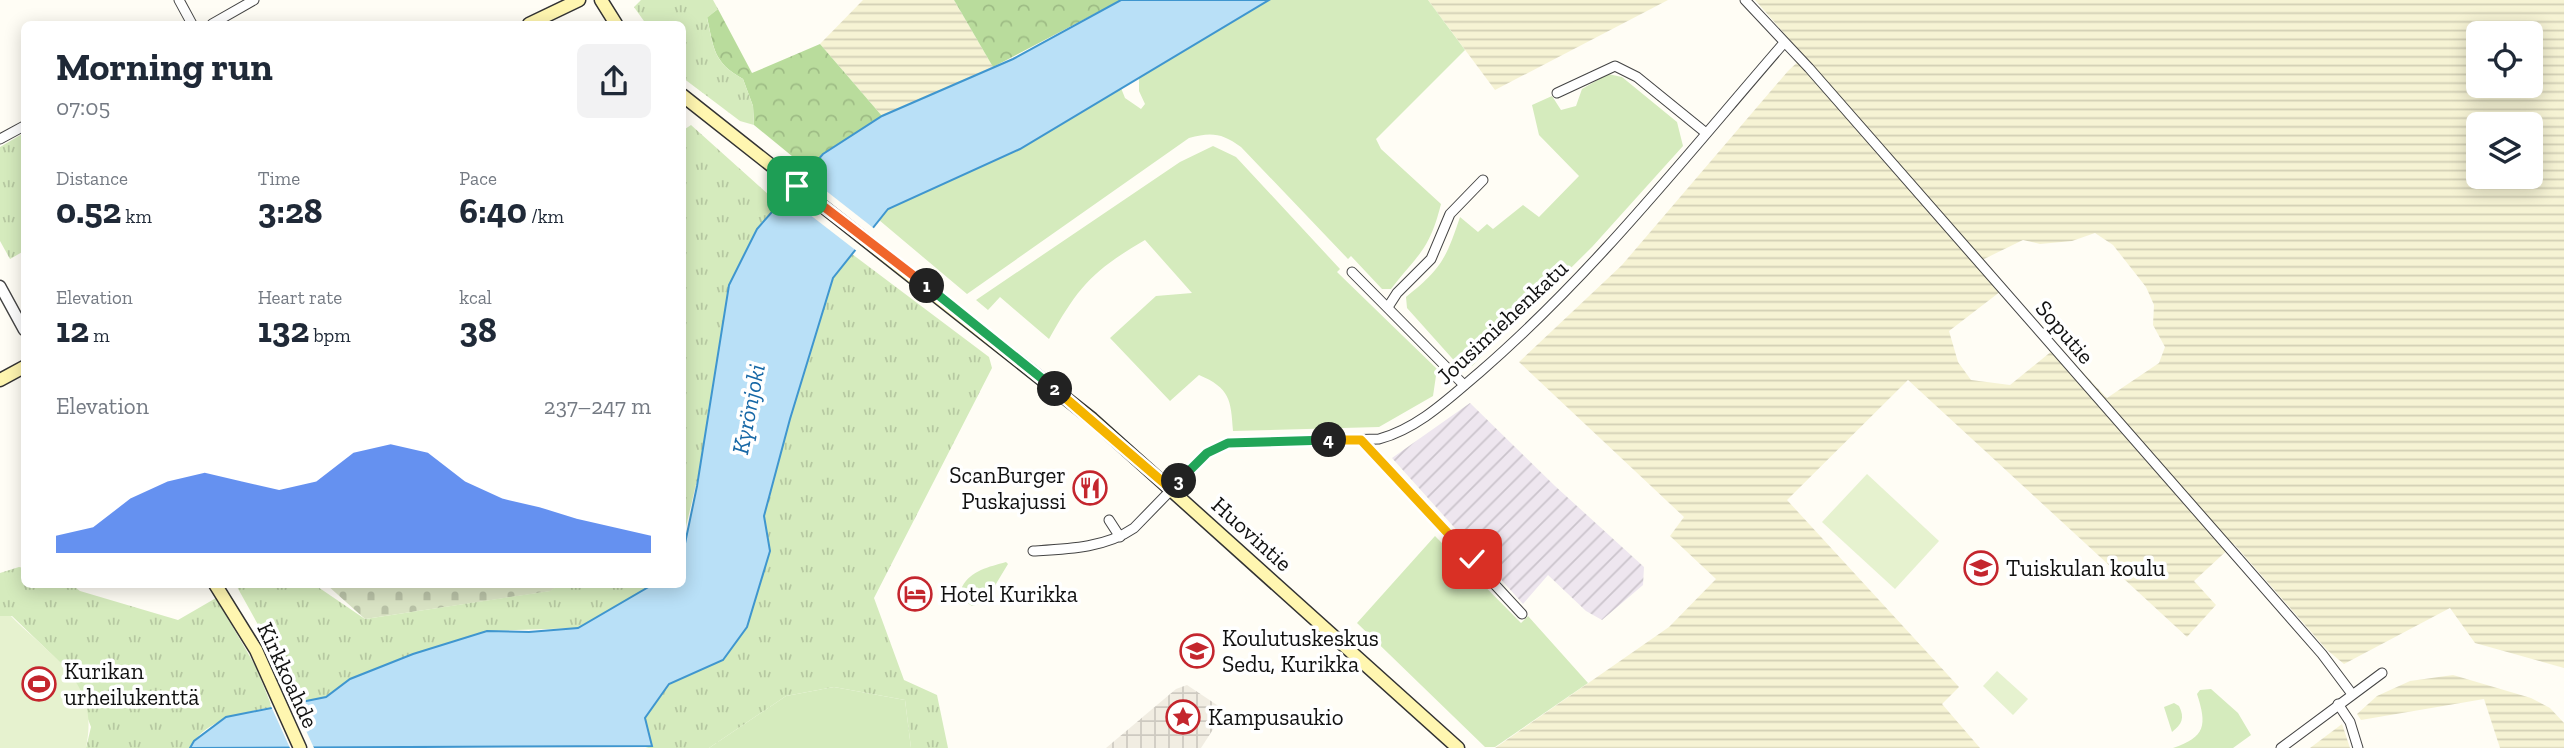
<!DOCTYPE html>
<html lang="en">
<head>
<meta charset="utf-8">
<style>
  :root { --surface:#fff; --page:#f2f2f3; --text:#1f2937; --muted:#747a83; --accent:#2563eb }
  body { margin:0; font-family:"Zilla Slab",serif; background:var(--page); color:var(--text); height:100vh; display:flex; flex-direction:column; font-size:26px; white-space:nowrap }
  * { box-sizing:border-box; margin:0 }
  p { font-size:23px; color:var(--muted) }
  .icon { flex:none; width:38px; height:38px; fill:none; stroke:currentColor; stroke-width:2; stroke-linecap:round; stroke-linejoin:round }
  .map { position:relative; flex:1; overflow:hidden }
  .panel { position:absolute; left:21px; top:21px; width:665px; height:567px; display:flex; flex-direction:column; background:var(--surface); border-radius:10px; box-shadow:0 4px 18px #0003 }
  .panel>* { flex:none }
  .controls { position:absolute; left:2466px; top:21px; display:grid; gap:14px }
  .controls a { display:grid; place-items:center; width:77px; height:77px; border-radius:10px; background:var(--surface); box-shadow:0 4px 18px #0003; font-size:35px }
  .pin { position:absolute; display:grid; place-items:center; width:60px; height:60px; color:#fff; margin:-30px; border-radius:14px; box-shadow:0 4px 10px #0006 }
  .km { position:absolute; width:35px; height:35px; margin:-18px; border-radius:50%; background:#222; color:#fff; font-size:19px; line-height:35px; text-align:center }
  .round { display:grid; place-items:center; flex:none; width:74px; height:74px; border-radius:10px; background:var(--page) }
  .headline { display:flex; align-items:center; justify-content:space-between; height:119px; padding:0 35px }
  h1 { font-size:38px; font-weight:700; line-height:52px }
  .stats { display:grid; grid-template-columns:repeat(3,1fr); gap:10px; height:119px; padding:7px 35px }
  .stats div { display:grid; align-content:center }
  .stats b { font-size:35px; font-weight:700 }
  .stats small { font-size:19px; font-weight:400 }
  .stats p { font-size:19px }
  .chart { height:196px; padding:14px 35px }
  .chart p { display:flex; justify-content:space-between }
  .chart svg { width:100%; height:126px; margin-top:7px; fill:var(--accent); opacity:.7 }
  .map>svg:first-child { display:block }
</style>
</head>
<body>
<div class="map">
<svg width="2564" height="748" viewBox="0 0 2564 748">
  <defs>
    <pattern id="industrial-furrows" width="10" height="10" patternUnits="userSpaceOnUse" patternTransform="scale(1.75)"><rect width="10" height="10" fill="#eee6ef"/><path d="M-1 1l2-2M0 10L10 0M9 11l2-2" fill="none" stroke="#cbc4cc"/></pattern>
    <pattern id="farmland-rules" width="6" height="5" patternUnits="userSpaceOnUse" patternTransform="scale(1.75)"><rect width="6" height="5" fill="#f6f3d4"/><path d="M0 2.5h6" fill="none" stroke="#d2cfb5"/></pattern>
    <pattern id="forest-crowns" width="20" height="18" patternUnits="userSpaceOnUse" patternTransform="scale(1.75)"><rect width="20" height="18" fill="#b9dc9c"/><path d="M2 6a3 3 0 1 1 6 0M12 15a3 3 0 1 1 6 0" fill="none" stroke="#9ebc85"/></pattern>
    <pattern id="cemetery-stones" width="16" height="16" patternUnits="userSpaceOnUse" patternTransform="scale(1.75)"><rect width="16" height="16" fill="#d9e3c4"/><path d="M2 7V4a2 2 0 0 1 4 0v3zM10 15v-3a2 2 0 0 1 4 0v3z" fill="#b9c2a7"/></pattern>
    <pattern id="park-tufts" width="24" height="20" patternUnits="userSpaceOnUse" patternTransform="scale(1.75)"><rect width="24" height="20" fill="#d5ebbd"/><path d="M3 7l-1-3M5 7V3M7 7l1-3M15 17l-1-3M17 17v-4M19 17l1-3" fill="none" stroke="#b6c8a1"/></pattern>
    <pattern id="plaza-grid" width="8" height="8" patternUnits="userSpaceOnUse" patternTransform="scale(1.75)"><rect width="8" height="8" fill="#f1ede2"/><path d="M0 4h8M4 0v8" fill="none" stroke="#cecac1"/></pattern>
  </defs>
  <rect width="100%" height="100%" fill="#fffdf5"/>
  <polygon fill="url(#industrial-furrows)" points="1470,403 1555,486 1644,567 1643,585 1602,620 1586,611 1548,575 1523,604 1392,458"/>
  <g fill="url(#farmland-rules)" fill-rule="evenodd">
    <polygon points="863,0 954,0 993,67 882,116 820,44"/>
    <polygon points="1428,0 1668,0 1495,90"/>
    <path d="M1755,0H2564V668L2475,643L2450,608L2344,664L2327,650L2234,544L2194,581L2216,605L2187,637L1908,380L1787,500L1959,687L1942,704L1980,748H1495L1669,627L1716,579L1670,536L1684,517L1519,362L1622,265L1788,71L1804,56ZM2478,33H2530V86H2478ZM2478,124H2530V177H2478ZM2095,233L2113,245L2146,287L2154,305L2153,325L2165,347L2159,363L2107,398L2058,346L2010,385L1971,380L1958,362L1949,331L2005,288L1982,260L2023,240L2040,244L2072,241Z"/>
    <polygon points="2453,675 2531,698 2550,708 2564,723 2564,748 2500,748 2484,699 2361,720 2357,714 2377,696 2410,681"/>
    <polygon points="2342,724 2350,748 2310,748"/>
  </g>
  <g fill="#d5ebbd">
    <path d="M1269,0H1428L1465,50L1376,139L1381,149L1441,204C1429,251 1419,253 1391,289H1382L1351,256L1348,259L1241,147C1222,133 1211,132 1189,138L967,294L879,220L888,208L1020,149L1121,88L1125,98L1141,109L1145,104L1139,91V77Z"/>
    <path d="M1608,74L1622,77L1677,122L1683,146L1592,247L1472,366H1459L1407,308L1406,297C1441,269 1446,259 1460,217L1478,232L1487,224L1493,229L1523,205L1539,217L1579,176L1539,135L1532,105L1552,96L1561,110L1576,106L1582,89Z"/>
    <path d="M1213,146L1236,157L1340,269L1337,272L1437,369L1433,396L1379,427L1233,431C1231,400 1230,388 1199,375L1170,401L1110,338L1156,296L1192,293L1145,240C1092,271 1079,286 1049,339L1000,297L988,310L976,300L1180,162Z"/>
    <polygon points="1435,536 1521,623 1528,616 1588,683 1495,747 1485,747 1357,623"/>
    <path d="M1006,562L1008,564L985,602L972,606L966,602L962,587C971,570 989,567 1006,562Z"/>
    <polygon points="834,687 905,700 911,748 709,748 786,696"/>
    <path d="M2211,689L2238,713L2251,735L2233,748H2173C2206,737 2207,725 2197,694L2200,690Z"/>
    <path d="M2174,703L2179,706C2185,718 2182,724 2172,732L2164,707Z"/>
  </g>
  <g fill="url(#forest-crowns)">
    <polygon points="954,0 1121,0 993,67"/>
    <path d="M718,9L752,73L820,44L882,116L823,154L809,170L754,125L753,106L743,79C713,62 714,49 707,17Z"/>
  </g>
  <polygon fill="url(#cemetery-stones)" points="327,585 559,585 551,591 365,619"/>
  <g fill="url(#park-tufts)">
    <path d="M641,0H713L718,9L707,18C714,49 713,62 743,79L753,106L754,125L740,121L683,78L682,24H646L634,7Z"/>
    <polygon points="691,125 779,204 757,229 683,539 682,131"/>
    <polygon points="24,133 24,251 10,259 0,241 0,147"/>
    <polygon points="852,254 989,357 992,368 874,598 904,680 937,695 948,748 911,748 905,700 834,687 786,696 709,748 645,748 652,746 645,718 669,684 723,660 770,551 764,516 790,419 833,278"/>
    <path d="M19,567L24,568V584L72,585L80,591L178,620L216,598L256,667L272,707C243,713 205,719 190,748H86L91,727L70,672L12,616H0V573Z"/>
    <polygon points="236,585 315,585 365,619 550,591 559,585 652,585 578,628 487,631 350,679 326,697 301,702"/>
  </g>
  <g fill="#e6f2cf">
    <polygon points="1867,474 1939,541 1895,589 1822,522"/>
    <path d="M0,616H11C52,658 101,682 86,748H0Z"/>
    <polygon points="1997,671 2028,699 2013,715 1983,686"/>
  </g>
  <polygon fill="url(#plaza-grid)" points="1187,685 1220,707 1223,714 1201,748 1106,748 1176,689"/>
  <polygon fill="#b9e0f7" stroke="#3f96cf" stroke-width="2" points="1121,0 1269,0 1020,149 888,209 833,278 790,419 764,516 770,551 747,627 723,660 669,684 645,718 652,746 190,748 194,741 226,717 326,697 350,679 413,654 487,631 529,632 578,628 652,585 682,584 683,553 697,486 729,285 757,229 823,154 882,116 1013,59"/>
  <g fill="#fffdf5">
    <polygon points="802,172 876,230 858,252 783,194"/>
    <polygon points="292,700 314,748 290,748 270,704"/>
  </g>
  <g fill="none" stroke-linecap="round" stroke-linejoin="round">
    <defs>
      <g id="minor">
        <polyline points="179,0 192,24"/>
        <polyline points="1745,0 1809,68 2322,654 2352,694"/>
        <polyline points="212,24 254,0"/>
        <polyline points="1557,93 1615,66 1637,77 1706,133"/>
        <polyline points="0,139 24,126"/>
        <polyline points="1352,272 1464,385"/>
        <polyline points="1388,307 1397,293 1431,259 1450,214 1483,180"/>
        <polyline points="1361,440 1522,614"/>
        <polyline points="1109,520 1120,537"/>
        <path d="M1033,551C1068,549 1105,548 1134,528L1207,453L1228,443L1379,439C1419,428 1449,398 1480,372C1593,274 1685,157 1783,44"/>
        <polyline points="2338,704 2350,722 2358,748"/>
        <polyline points="2281,748 2382,673"/>
      </g>
      <polyline id="tertiary" points="0,286 24,330"/>
      <g id="secondary">
        <polyline points="601,0 616,24"/>
        <polyline points="529,24 579,0"/>
        <polyline points="682,95 1092,419 1458,748"/>
        <polyline points="0,380 24,367"/>
        <polyline points="215,584 256,650 300,748"/>
      </g>
    </defs>
    <use href="#minor" stroke="#444" stroke-width="11"/>
    <use href="#tertiary" stroke="#444" stroke-width="13"/>
    <use href="#secondary" stroke="#333" stroke-width="15"/>
    <use href="#minor" stroke="#fff" stroke-width="9"/>
    <use href="#tertiary" stroke="#fff" stroke-width="10"/>
    <use href="#secondary" stroke="#fff6b0" stroke-width="12"/>
  </g>
  <g fill="none" stroke-linecap="round" stroke-linejoin="round">
    <defs>
      <polyline id="split-1" points="797,186 927,286"/>
      <polyline id="split-2" points="927,286 1055,389"/>
      <polyline id="split-3" points="1055,389 1171,489 1179,481"/>
      <polyline id="split-4" points="1179,481 1207,453 1228,443 1329,440"/>
      <polyline id="split-5" points="1329,440 1361,440 1472,559"/>
    </defs>
    <use href="#split-1" stroke="#fff" stroke-width="14"/>
    <use href="#split-2" stroke="#fff" stroke-width="14"/>
    <use href="#split-3" stroke="#fff" stroke-width="14"/>
    <use href="#split-4" stroke="#fff" stroke-width="14"/>
    <use href="#split-5" stroke="#fff" stroke-width="14"/>
    <use href="#split-1" stroke="#f0652b" stroke-width="9"/>
    <use href="#split-2" stroke="#22a559" stroke-width="9"/>
    <use href="#split-3" stroke="#f5b400" stroke-width="9"/>
    <use href="#split-4" stroke="#22a559" stroke-width="9"/>
    <use href="#split-5" stroke="#f5b400" stroke-width="9"/>
  </g>
  <defs>
    <symbol id="restaurant-ring" viewBox="-11 -11 22 22"><circle r="9.5" fill="#fff" stroke="#c4262e" stroke-width="1.5"/><path d="M-5-6h1v4h1v-4h1v4h1v-4h1v5L-1.5 .5V6h-2V.5L-5-1ZM5-6V6H3V1.5H1.5Q1.5-4 5-6Z" fill="#c4262e"/></symbol>
    <symbol id="school-ring" viewBox="-11 -11 22 22"><circle r="9.5" fill="#fff" stroke="#c4262e" stroke-width="1.5"/><path d="M0-5L7-2L0 1L-7-2ZM-4 1L0 2.5L4 1V4Q0 6-4 4Z" fill="#c4262e"/></symbol>
    <symbol id="hotel-ring" viewBox="-11 -11 22 22"><circle r="9.5" fill="#fff" stroke="#c4262e" stroke-width="1.5"/><path d="M-6-4.5h1.5V1H6V5H4.5V3h-9V5H-6ZM-4 0a1.8 1.8 0 1 1 3.6 0ZM.5 0V-2.5h3Q6-2.5 6 0Z" fill="#c4262e"/></symbol>
    <symbol id="stadium-ring" viewBox="-11 -11 22 22"><circle r="9.5" fill="#fff" stroke="#c4262e" stroke-width="1.5"/><path d="M0-5a6.5 5 0 1 0 0 10a6.5 5 0 1 0 0-10ZM-3.5-1.8h7v3.6h-7Z" fill="#c4262e"/></symbol>
    <symbol id="sight-ring" viewBox="-11 -11 22 22"><circle r="9.5" fill="#fff" stroke="#c4262e" stroke-width="1.5"/><path d="M0-6L1.8-2.2L6-1.7L2.9 1.2L3.7 5.4L0 3.3L-3.7 5.4L-2.9 1.2L-6-1.7L-1.8-2.2Z" fill="#c4262e"/></symbol>
  </defs>
  <g fill-rule="evenodd">
    <use href="#restaurant-ring" x="1071" y="469" width="38" height="38"/>
    <use href="#school-ring" x="1962" y="549" width="38" height="38"/>
    <use href="#hotel-ring" x="896" y="575" width="38" height="38"/>
    <use href="#school-ring" x="1178" y="632" width="38" height="38"/>
    <use href="#stadium-ring" x="20" y="665" width="38" height="38"/>
    <use href="#sight-ring" x="1164" y="698" width="38" height="38"/>
  </g>
  <g text-anchor="middle" dominant-baseline="central" stroke-width="7" stroke-linejoin="round" paint-order="stroke">
    <g font-size="23" fill="#111" stroke="#fff">
      <text transform="translate(1502 322) rotate(-43)">Jousimiehenkatu</text>
      <text transform="translate(2065 332) rotate(49)">Soputie</text>
      <text transform="translate(1252 534) rotate(42)">Huovintie</text>
      <text transform="translate(288 675) rotate(65)">Kirkkoahde</text>
    </g>
    <g font-size="23" fill="#111" stroke="#fff" text-anchor="start">
      <text x="1066" y="475" text-anchor="end">ScanBurger<tspan x="1066" dy="26">Puskajussi</tspan></text>
      <text x="2006" y="568">Tuiskulan koulu</text>
      <text x="940" y="594">Hotel Kurikka</text>
      <text x="1222" y="638">Koulutuskeskus<tspan x="1222" dy="26">Sedu, Kurikka</tspan></text>
      <text x="64" y="671">Kurikan<tspan x="64" dy="26">urheilukenttä</tspan></text>
      <text x="1208" y="717">Kampusaukio</text>
    </g>
    <g font-size="24" font-style="italic" fill="#1768a6" stroke="#fff">
      <text transform="translate(748 409) rotate(-79)">Kyrönjoki</text>
    </g>
  </g>
</svg>
<div class="controls">
<a><svg class="icon" aria-label="locate" viewBox="0 0 24 24"><circle cx="12" cy="12" r="6"/><path d="M12 2v4M12 18v4M2 12h4M18 12h4"/></svg></a>
<a><svg class="icon" aria-label="layers" viewBox="0 0 24 24"><path d="M12 4l9 5-9 5-9-5zM3 14l9 5 9-5"/></svg></a>
</div>
<div class="pin" style="left:797px;top:186px;background:#1e9e55"><svg class="icon" aria-label="arrive" viewBox="0 0 24 24"><path d="M6 21V4h12l-3 4 3 4H6"/></svg></div>
<div class="pin" style="left:1472px;top:559px;background:#d93025"><svg class="icon" aria-label="check" viewBox="0 0 24 24"><path d="M5 12l5 5 9-10"/></svg></div>
<b class="km" style="left:927px;top:286px">1</b>
<b class="km" style="left:1055px;top:389px">2</b>
<b class="km" style="left:1179px;top:481px">3</b>
<b class="km" style="left:1329px;top:440px">4</b>
<section class="panel">
<div class="headline"><div><h1>Morning run</h1><p>07:05</p></div><a class="round"><svg class="icon" aria-label="share" viewBox="0 0 24 24"><path d="M12 15V3M7 8l5-5 5 5M5 13v7h14v-7"/></svg></a></div>
<div class="stats">
<div><p>Distance</p><b>0.52<small> km</small></b></div>
<div><p>Time</p><b>3:28</b></div>
<div><p>Pace</p><b>6:40<small> /km</small></b></div>
</div>
<div class="stats">
<div><p>Elevation</p><b>12<small> m</small></b></div>
<div><p>Heart rate</p><b>132<small> bpm</small></b></div>
<div><p>kcal</p><b>38</b></div>
</div>
<div class="chart"><p><span>Elevation</span>237–247 m</p>
<svg viewBox="0 0 160 44" preserveAspectRatio="none"><path d="M0 44V38L10 35L20 25L30 19L40 16L50 19L60 22L70 19L80 9L90 6L100 9L110 19L120 25L130 28L140 32L150 35L160 38V44z"/></svg>
</div>
</section>
</div>
</body>
</html>
